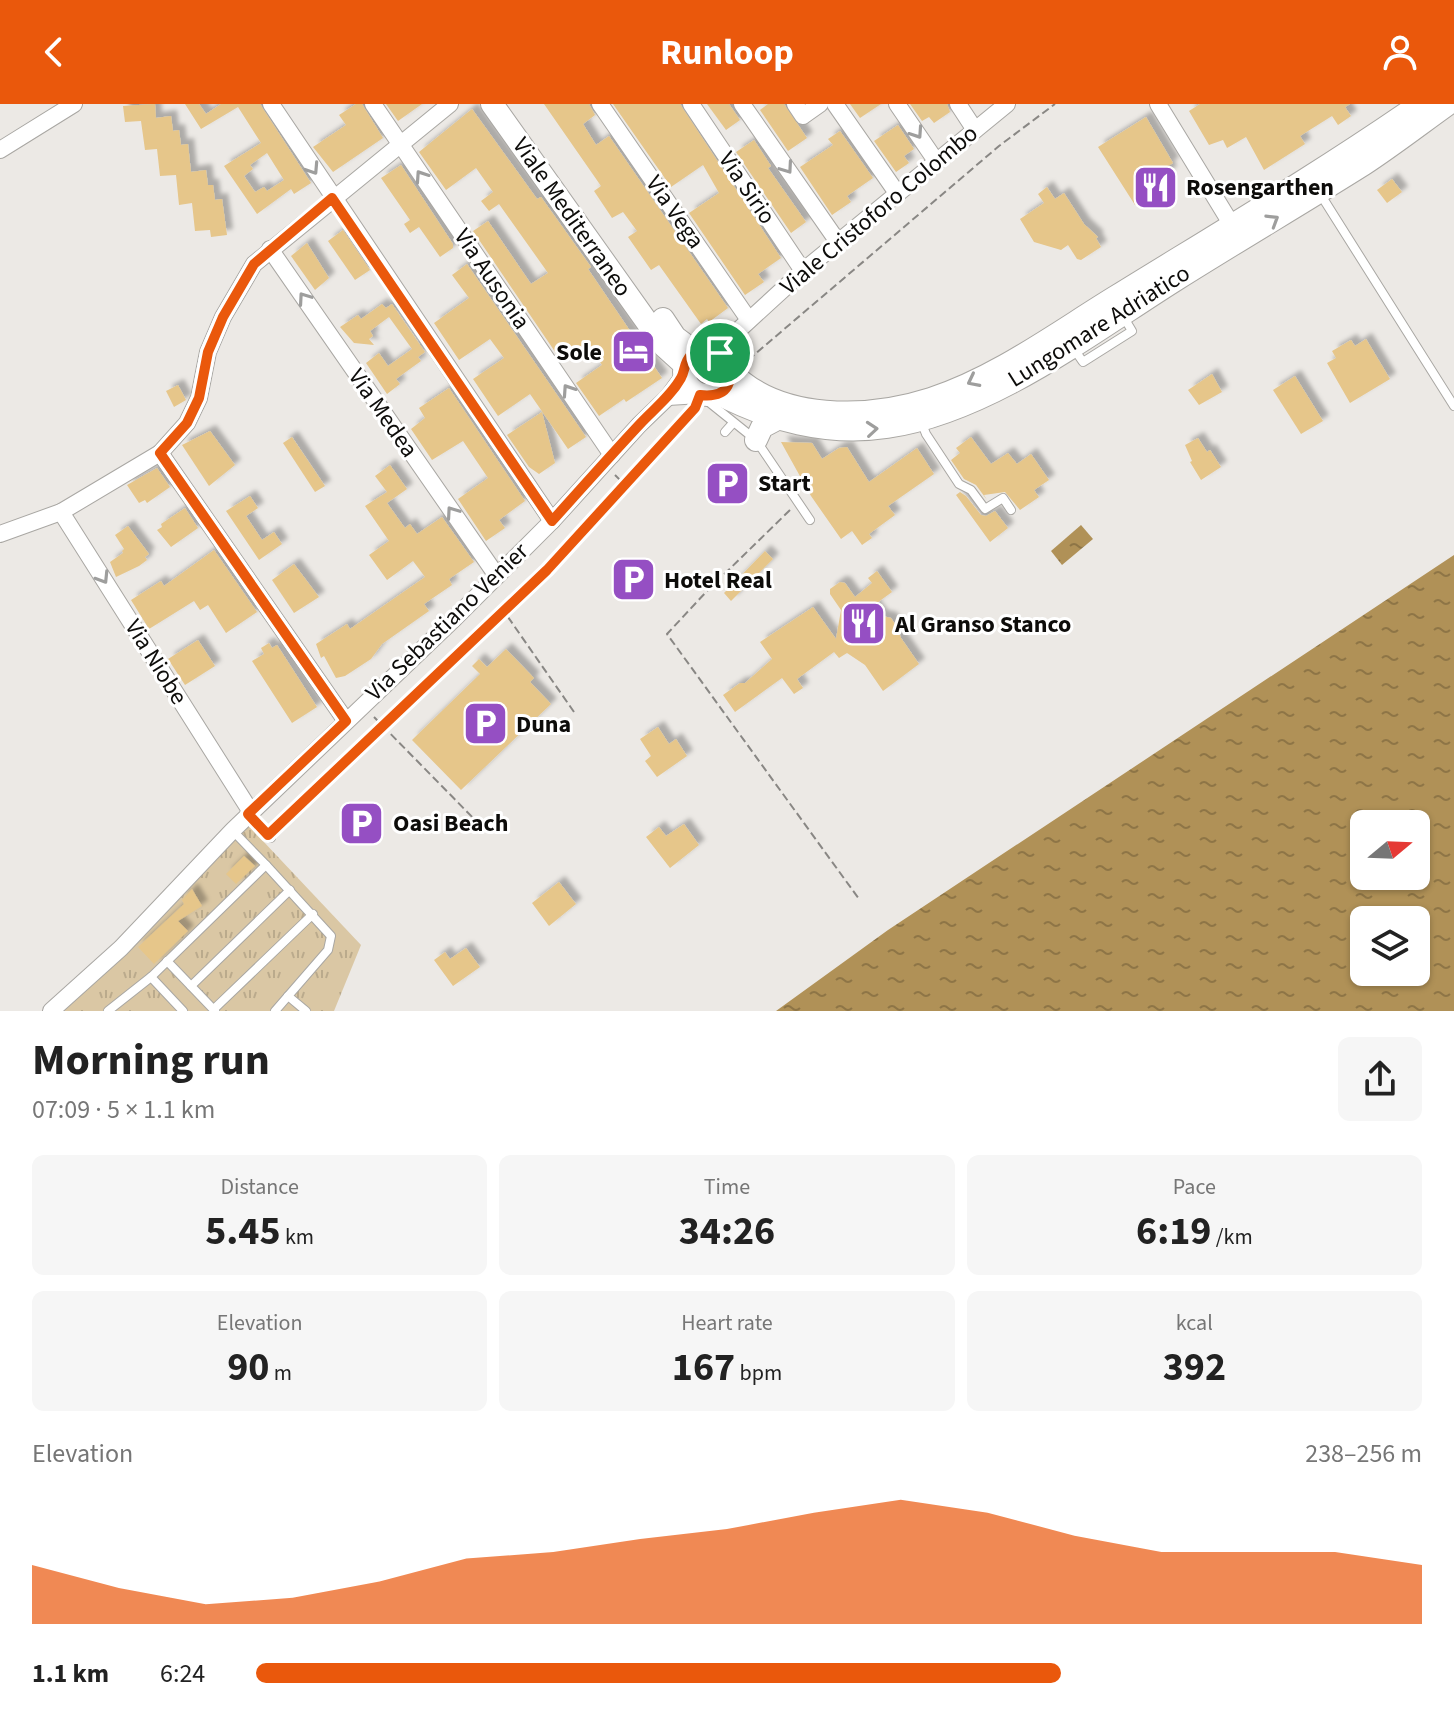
<!DOCTYPE html>
<html lang="en">
<head>
<meta charset="utf-8">
<style>
  :root { --surface:#fff; --page:#f6f6f6; --text:#222; --muted:#767676; --accent:#ea580c }
  body { margin:0; font-family:"Source Sans 3",sans-serif; background:var(--page); color:var(--text); height:100vh; display:flex; flex-direction:column; font-size:30px; white-space:nowrap }
  * { box-sizing:border-box; margin:0 }
  p { font-size:26px; color:var(--muted) }
  .icon { flex:none; width:44px; height:44px; fill:none; stroke:currentColor; stroke-width:2; stroke-linecap:round; stroke-linejoin:round }
  .map { position:relative; height:907px; overflow:hidden }
  .panel { display:flex; flex-direction:column; background:var(--surface); flex:1 }
  .panel>* { flex:none }
  .needle { width:52px; rotate:71deg }
  .controls { position:absolute; left:1350px; top:706px; display:grid; gap:16px }
  .controls a { display:grid; place-items:center; width:80px; height:80px; border-radius:12px; background:var(--surface); box-shadow:0 2px 6px #0004; font-size:40px }
  .pin { position:absolute; display:grid; place-items:center; width:68px; height:68px; color:#fff; margin:-34px; border:4px solid #fff; border-radius:50%; box-shadow:0 2px 8px #0007 }
  .round { display:grid; place-items:center; flex:none; width:84px; height:84px; border-radius:12px; background:var(--page) }
  .headline { display:flex; align-items:center; justify-content:space-between; height:136px; padding:0 32px }
  h1 { font-size:44px; font-weight:700; line-height:60px }
  .stats { display:grid; grid-template-columns:repeat(3,1fr); gap:12px; height:136px; padding:8px 32px }
  .stats div { display:grid; align-content:center; border-radius:12px; background:var(--page); text-align:center }
  .stats b { font-size:40px; font-weight:700 }
  .stats small { font-size:22px; font-weight:400 }
  .stats p { font-size:22px }
  .chart { height:224px; padding:16px 32px }
  .chart p { display:flex; justify-content:space-between }
  .chart svg { width:100%; height:144px; margin-top:8px; fill:var(--accent); opacity:.7 }
  ul { padding:0 32px; list-style:none; font-size:26px }
  li { display:grid; grid-template-columns:128px 96px 1fr; align-items:center; height:60px }
  li i { height:20px; border-radius:10px; background:var(--accent) }
  header { display:flex; justify-content:space-between; align-items:center; height:104px; padding:0 32px; background:var(--accent); color:#fff; font-size:36px; font-weight:700 }
  .map>svg:first-child { display:block }
</style>
</head>
<body>
<header><svg class="icon" aria-label="back" viewBox="0 0 24 24"><path d="M15 5l-7 7 7 7"/></svg>Runloop<svg class="icon" aria-label="person" viewBox="0 0 24 24"><circle cx="12" cy="8" r="4"/><path d="M4 21q1-7 8-7t8 7"/></svg></header>
<div class="map">
<svg width="1454" height="907" viewBox="0 0 1454 907">
  <defs>
    <pattern id="grass-tufts" width="24" height="20" patternUnits="userSpaceOnUse" patternTransform="scale(2)"><rect width="24" height="20" fill="#dac7a4"/><path d="M3 7l-1-3M5 7V3M7 7l1-3M15 17l-1-3M17 17v-4M19 17l1-3" fill="none" stroke="#baaa8c"/></pattern>
    <pattern id="water-ripples" width="26" height="14" patternUnits="userSpaceOnUse" patternTransform="scale(2)"><rect width="26" height="14" fill="#b09157"/><path d="M2 4q2-2 4 0t4 0M15 11q2-2 4 0t4 0" fill="none" stroke="#8e7546"/></pattern>
    <filter id="shadow"><feDropShadow dx="6" dy="-6" stdDeviation="2" flood-color="#0004"/></filter>
  </defs>
  <rect width="100%" height="100%" fill="#ece9e5"/>
  <polygon fill="url(#grass-tufts)" points="247,720 361,841 334,907 56,907"/>
  <g fill="url(#water-ripples)" fill-rule="evenodd">
    <polygon points="1081,421 1093,435 1062,461 1051,447"/>
    <path d="M1454,451V907H776L888,826ZM1416,720V772H1364V720ZM1416,816V868H1364V816Z"/>
  </g>
  <g fill="#e6c68a" fill-rule="evenodd" filter="url(#shadow)">
    <polygon points="155,0 156,14 171,12 173,27 179,26 181,41 188,40 191,68 206,66 208,81 213,81 215,96 222,95 227,131 211,133 210,126 195,127 192,99 179,101 176,71 160,72 157,45 145,46 141,17 125,18 123,2"/>
    <path d="M185,0H199L206,10L221,0H260L311,79L294,90L291,85L257,110L224,62L261,39L238,3L201,25ZM267,49L284,76L267,87L264,83L255,88L244,72L253,65L250,61Z"/>
    <polygon points="356,0 362,0 383,34 333,68 313,43 346,21 339,11"/>
    <polygon points="386,0 422,0 398,17"/>
    <polygon points="544,0 589,0 595,11 583,20 596,41 609,32 728,204 709,218 707,215 701,220 659,161 651,166 628,133 637,127 623,108 612,114 594,87 601,82"/>
    <polygon points="613,0 680,0 781,154 758,170 764,178 745,191 689,109 719,89 703,61 671,83"/>
    <polygon points="707,0 729,0 740,16 726,26"/>
    <polygon points="768,0 784,0 807,34 788,47 760,6"/>
    <polygon points="850,0 881,0 860,14"/>
    <polygon points="910,0 947,0 950,8 934,19 929,13 922,17"/>
    <polygon points="1200,0 1350,0 1345,3 1351,12 1338,21 1332,12 1300,32 1305,40 1264,66 1246,33 1227,44 1223,36 1209,41 1189,7"/>
    <polygon points="472,5 537,95 541,93 591,163 588,165 662,274 626,298 624,295 599,312 576,279 602,261 588,240 562,258 473,127 488,117 531,180 548,169 499,100 489,107 481,97 493,88 476,64 446,86 419,48"/>
    <polygon points="1146,13 1173,59 1168,62 1171,68 1152,80 1159,92 1150,92 1135,101 1098,43"/>
    <polygon points="898,21 914,45 904,52 909,59 896,68 874,37"/>
    <polygon points="840,27 873,74 847,92 851,98 832,111 800,63 833,41 828,35"/>
    <polygon points="754,36 771,62 768,64 806,118 791,129 736,48"/>
    <polygon points="401,61 453,140 453,144 440,153 419,123 410,129 404,120 410,116 381,74"/>
    <polygon points="1392,75 1402,88 1387,99 1377,86"/>
    <polygon points="1047,83 1055,95 1064,89 1084,120 1098,133 1096,134 1101,143 1081,156 1077,155 1068,141 1061,146 1034,138 1020,115 1044,99 1038,90"/>
    <polygon points="343,126 370,166 355,176 328,137"/>
    <polygon points="307,139 329,174 315,186 291,152"/>
    <polygon points="467,160 586,333 568,345 530,290 498,312 473,275 504,254 490,235 459,256 434,219 469,194 452,171"/>
    <polygon points="382,200 386,204 392,200 425,248 418,253 421,257 396,275 400,280 387,290 366,259 379,249 388,262 412,245 389,213 370,227 373,232 369,235 374,241 354,239 340,223 358,211 361,215"/>
    <polygon points="1366,235 1390,275 1350,299 1327,259 1336,254 1332,247 1351,236 1355,242"/>
    <polygon points="1212,270 1222,288 1199,301 1188,286"/>
    <polygon points="1295,272 1323,317 1301,330 1273,286"/>
    <polygon points="178,281 186,296 174,303 166,287"/>
    <polygon points="449,284 525,397 499,416 505,424 486,437 458,395 488,374 463,337 432,356 411,325 425,314 419,304"/>
    <polygon points="542,308 555,359 539,370 529,363 507,331"/>
    <polygon points="210,327 235,361 209,382 182,341"/>
    <polygon points="292,333 325,382 315,388 283,339"/>
    <polygon points="971,333 991,360 1008,349 1017,360 1031,350 1049,376 1034,386 1039,393 1020,406 1005,388 984,391 987,396 976,381 964,375 951,356 960,349 956,344"/>
    <polygon points="1198,334 1207,348 1210,346 1221,363 1201,376 1190,358 1192,357 1185,341"/>
    <polygon points="781,338 812,339 822,355 839,344 847,343 869,378 917,344 934,370 888,402 895,411 869,430 872,434 862,441 852,427 841,435 811,392"/>
    <polygon points="390,361 407,385 387,399 405,424 410,420 417,430 442,413 474,458 449,475 452,481 424,500 429,507 382,540 371,555 345,572 336,574 324,552 321,554 316,540 347,520 350,525 425,473 413,457 387,476 369,451 389,437 365,402 387,388 375,372"/>
    <polygon points="157,364 170,383 147,399 145,396 139,399 127,381"/>
    <polygon points="960,388 966,392 981,411 986,412 995,407 1008,424 990,438 956,391"/>
    <polygon points="250,392 258,404 246,412 262,436 274,428 282,440 259,456 226,407"/>
    <polygon points="185,404 198,424 171,443 157,426 162,423 161,420"/>
    <polygon points="128,422 149,450 145,453 147,456 139,462 116,473 110,458 123,449 122,447 124,445 115,431"/>
    <polygon points="214,446 257,508 226,529 208,501 200,506 194,497 149,525 131,496 161,477 164,482"/>
    <polygon points="765,447 773,455 731,497 724,489"/>
    <polygon points="294,460 319,493 294,509 272,476"/>
    <polygon points="877,467 892,488 874,501 882,512 891,514 897,523 901,534 919,560 883,587 865,561 847,549 839,554 834,548 797,575 803,584 794,590 782,574 735,608 723,591 740,579 745,579 772,555 760,538 813,503 836,535 841,506 830,490 830,485 840,478 845,479 855,493 872,479 868,474"/>
    <polygon points="198,536 215,562 185,581 168,555"/>
    <polygon points="269,539 272,544 277,541 317,603 292,619 252,557 264,550 261,544"/>
    <polygon points="506,545 534,574 530,578 551,600 461,686 412,636 480,570 472,562 479,555 487,563"/>
    <polygon points="658,623 669,640 676,635 687,652 657,673 645,657 651,652 640,635"/>
    <polygon points="684,720 699,741 670,764 646,733 659,723 666,732"/>
    <polygon points="244,752 255,762 236,780 226,770"/>
    <polygon points="559,778 576,800 549,822 532,799"/>
    <polygon points="192,785 202,802 178,817 188,827 154,860 138,843 184,800 182,796"/>
    <polygon points="466,844 480,863 453,882 434,856 445,848 450,855"/>
  </g>
  <g fill="none" stroke-linecap="round" stroke-linejoin="round">
    <defs>
      <g id="lane">
        <polyline points="1319,88 1454,302"/>
        <polyline points="1074,245 1083,258 1132,227 1123,212"/>
        <polyline points="700,291 756,336 810,416"/>
        <polyline points="921,317 926,330 959,380 971,386 985,405 1003,394 1011,406"/>
        <polyline points="725,328 733,319"/>
        <polyline points="249,711 271,734"/>
        <polyline points="233,727 266,761"/>
        <polyline points="167,857 215,907"/>
        <polyline points="151,873 183,907"/>
        <polyline points="191,882 290,786"/>
        <polyline points="288,892 306,907"/>
        <polyline points="214,905 313,810"/>
        <polyline points="108,907 151,873 266,761 331,832 328,846 275,907"/>
      </g>
      <g id="street">
        <polyline points="271,0 552,417"/>
        <polyline points="373,0 612,351"/>
        <polyline points="600,0 749,216"/>
        <polyline points="691,0 803,167"/>
        <polyline points="742,0 838,138"/>
        <polyline points="795,0 803,12 820,0"/>
        <polyline points="835,0 897,89"/>
        <polyline points="897,0 936,57"/>
        <polyline points="958,0 975,26"/>
        <polyline points="1158,0 1238,131"/>
        <polyline points="0,46 74,0"/>
        <polyline points="270,145 497,472"/>
        <polyline points="720,249 731,233 803,167 1007,0"/>
        <polyline points="668,293 700,291"/>
        <polyline points="160,349 346,617"/>
        <polyline points="61,408 251,708"/>
        <polyline points="0,430 61,408 160,349 187,319 199,294 208,248 223,213 254,160 450,0"/>
        <polyline points="51,907 121,844 233,726 455,514 552,417 639,321 668,293 684,271"/>
      </g>
      <g id="secondary">
        <polyline points="492,0 664,242 685,261"/>
        <polyline points="663,215 675,233 695,248"/>
        <circle cx="707" cy="268" r="23"/>
        <path d="M730,267C779,318 869,315 931,295C998,273 1058,228 1117,192C1219,129 1322,68 1420,0"/>
        <path d="M717,289C768,316 828,332 887,323C989,308 1091,229 1177,175C1239,136 1302,99 1364,60C1393,41 1420,20 1448,0"/>
        <polyline points="756,336 762,323 779,314"/>
      </g>
    </defs>
    <use href="#lane" stroke="#a9a7a3" stroke-width="10"/>
    <use href="#street" stroke="#a9a7a3" stroke-width="18"/>
    <use href="#secondary" stroke="#a9a7a3" stroke-width="24"/>
    <g stroke="#898784" stroke-width="2" stroke-dasharray="8 4" stroke-linecap="butt">
      <polyline points="748,256 999,42 1055,0"/>
      <polyline points="615,371 624,380"/>
      <polyline points="790,406 707,487 667,530 859,795"/>
      <polyline points="501,503 574,608"/>
      <polyline points="374,613 482,723"/>
      <polyline points="277,723 547,466 693,306"/>
    </g>
    <use href="#lane" stroke="#fff" stroke-width="8"/>
    <use href="#street" stroke="#fff" stroke-width="16"/>
    <use href="#secondary" stroke="#fff" stroke-width="22"/>
  </g>
  <defs><path id="oneway-chevron" d="M-2-3.5L2.5 0L-2 3.5" fill="none" stroke-width="1.6" stroke-linecap="round" stroke-linejoin="round" transform="scale(2)"/></defs>
  <g stroke="#9e9e9d">
    <use href="#oneway-chevron" transform="translate(917 29) rotate(56)"/>
    <use href="#oneway-chevron" transform="translate(787 64) rotate(55)"/>
    <use href="#oneway-chevron" transform="translate(313 65) rotate(57)"/>
    <use href="#oneway-chevron" transform="translate(421 72) rotate(-124)"/>
    <use href="#oneway-chevron" transform="translate(1273 116) rotate(-32)"/>
    <use href="#oneway-chevron" transform="translate(304 194) rotate(-125)"/>
    <use href="#oneway-chevron" transform="translate(973 277) rotate(153)"/>
    <use href="#oneway-chevron" transform="translate(568 286) rotate(-124)"/>
    <use href="#oneway-chevron" transform="translate(872 325) rotate(-5)"/>
    <use href="#oneway-chevron" transform="translate(452 408) rotate(-125)"/>
    <use href="#oneway-chevron" transform="translate(103 474) rotate(58)"/>
  </g>
  <g fill="none" stroke-linecap="round" stroke-linejoin="round">
    <defs>
      <path id="route" d="M332,94L552,417C581,385 610,352 640,320C654,305 671,292 681,274C684,269 684,263 687,257C712,209 762,298 700,291L695,304L547,466L268,731L248,710L346,617L160,349L187,319L199,294L208,248L223,213L254,160Z"/>
    </defs>
    <use href="#route" stroke="#fff" stroke-width="16"/>
    <use href="#route" stroke="#ea580c" stroke-width="10"/>
  </g>
  <defs>
    <symbol id="restaurant-square" viewBox="-11 -11 22 22"><rect x="-9" y="-9" width="18" height="18" rx="4" fill="#954fc3" stroke="#fff"/><path d="M-5-6h1v4h1v-4h1v4h1v-4h1v5L-1.5 .5V6h-2V.5L-5-1ZM5-6V6H3V1.5H1.5Q1.5-4 5-6Z" fill="#fff"/></symbol>
    <symbol id="hotel-square" viewBox="-11 -11 22 22"><rect x="-9" y="-9" width="18" height="18" rx="4" fill="#954fc3" stroke="#fff"/><path d="M-6-4.5h1.5V1H6V5H4.5V3h-9V5H-6ZM-4 0a1.8 1.8 0 1 1 3.6 0ZM.5 0V-2.5h3Q6-2.5 6 0Z" fill="#fff"/></symbol>
    <symbol id="parking-square" viewBox="-11 -11 22 22"><rect x="-9" y="-9" width="18" height="18" rx="4" fill="#954fc3" stroke="#fff"/><path d="M-3.5-5.5H1a3.5 3.5 0 0 1 0 7H-1V5.5H-3.5ZM-1-3.4V-.6H.8a1.4 1.4 0 0 0 0-2.8Z" fill="#fff"/></symbol>
  </defs>
  <g fill-rule="evenodd">
    <use href="#restaurant-square" x="1130" y="58" width="51" height="51"/>
    <use href="#hotel-square" x="608" y="222" width="51" height="51"/>
    <use href="#parking-square" x="702" y="354" width="51" height="51"/>
    <use href="#parking-square" x="608" y="450" width="51" height="51"/>
    <use href="#restaurant-square" x="838" y="494" width="51" height="51"/>
    <use href="#parking-square" x="460" y="594" width="51" height="51"/>
    <use href="#parking-square" x="336" y="694" width="51" height="51"/>
  </g>
  <g text-anchor="middle" dominant-baseline="central" stroke-width="6" stroke-linejoin="round" paint-order="stroke">
    <g font-size="24" font-weight="bold" fill="#0d0c0a" stroke="#fff" text-anchor="start">
      <text x="1186" y="83">Rosengarthen</text>
      <text x="602" y="248" text-anchor="end">Sole</text>
      <text x="758" y="379">Start</text>
      <text x="664" y="476">Hotel Real</text>
      <text x="895" y="520">Al Granso Stanco</text>
      <text x="516" y="620">Duna</text>
      <text x="393" y="719">Oasi Beach</text>
    </g>
    <g font-size="24" fill="#0d0c0a" stroke="#fff">
      <text transform="translate(747 84) rotate(56)">Via Sirio</text>
      <text transform="translate(879 106) rotate(-40)">Viale Cristoforo Colombo</text>
      <text transform="translate(675 108) rotate(55)">Via Vega</text>
      <text transform="translate(572 113) rotate(55)">Viale Mediterraneo</text>
      <text transform="translate(492 175) rotate(56)">Via Ausonia</text>
      <text transform="translate(1099 222) rotate(-32)">Lungomare Adriatico</text>
      <text transform="translate(383 309) rotate(55)">Via Medea</text>
      <text transform="translate(447 518) rotate(-44)">Via Sebastiano Venier</text>
      <text transform="translate(156 558) rotate(58)">Via Niobe</text>
    </g>
  </g>
</svg>
<div class="controls">
<a><svg class="needle" viewBox="-14 -14 28 28"><path d="M0-13l5 13h-10z" fill="#e53935"/><path d="M0 13l5-13h-10z" fill="#767676"/></svg></a>
<a><svg class="icon" aria-label="layers" viewBox="0 0 24 24"><path d="M12 4l9 5-9 5-9-5zM3 14l9 5 9-5"/></svg></a>
</div>
<div class="pin" style="left:720px;top:249px;background:#1e9e55"><svg class="icon" aria-label="arrive" viewBox="0 0 24 24"><path d="M6 21V4h12l-3 4 3 4H6"/></svg></div>
</div>
<section class="panel">
<div class="headline"><div><h1>Morning run</h1><p>07:09 · 5 × 1.1 km</p></div><a class="round"><svg class="icon" aria-label="share" viewBox="0 0 24 24"><path d="M12 15V3M7 8l5-5 5 5M5 13v7h14v-7"/></svg></a></div>
<div class="stats">
<div><p>Distance</p><b>5.45<small> km</small></b></div>
<div><p>Time</p><b>34:26</b></div>
<div><p>Pace</p><b>6:19<small> /km</small></b></div>
</div>
<div class="stats">
<div><p>Elevation</p><b>90<small> m</small></b></div>
<div><p>Heart rate</p><b>167<small> bpm</small></b></div>
<div><p>kcal</p><b>392</b></div>
</div>
<div class="chart"><p><span>Elevation</span>238–256 m</p>
<svg viewBox="0 0 160 44" preserveAspectRatio="none"><path d="M0 44V26L10 33L20 38L30 36L40 31L50 24L60 22L70 18L80 15L90 10L100 6L110 10L120 17L130 22L140 22L150 22L160 26V44z"/></svg>
</div>
<ul>
<li><b>1.1 km</b>6:24<i style="width:69%"></i></li>
</ul>
</section>
</body>
</html>
